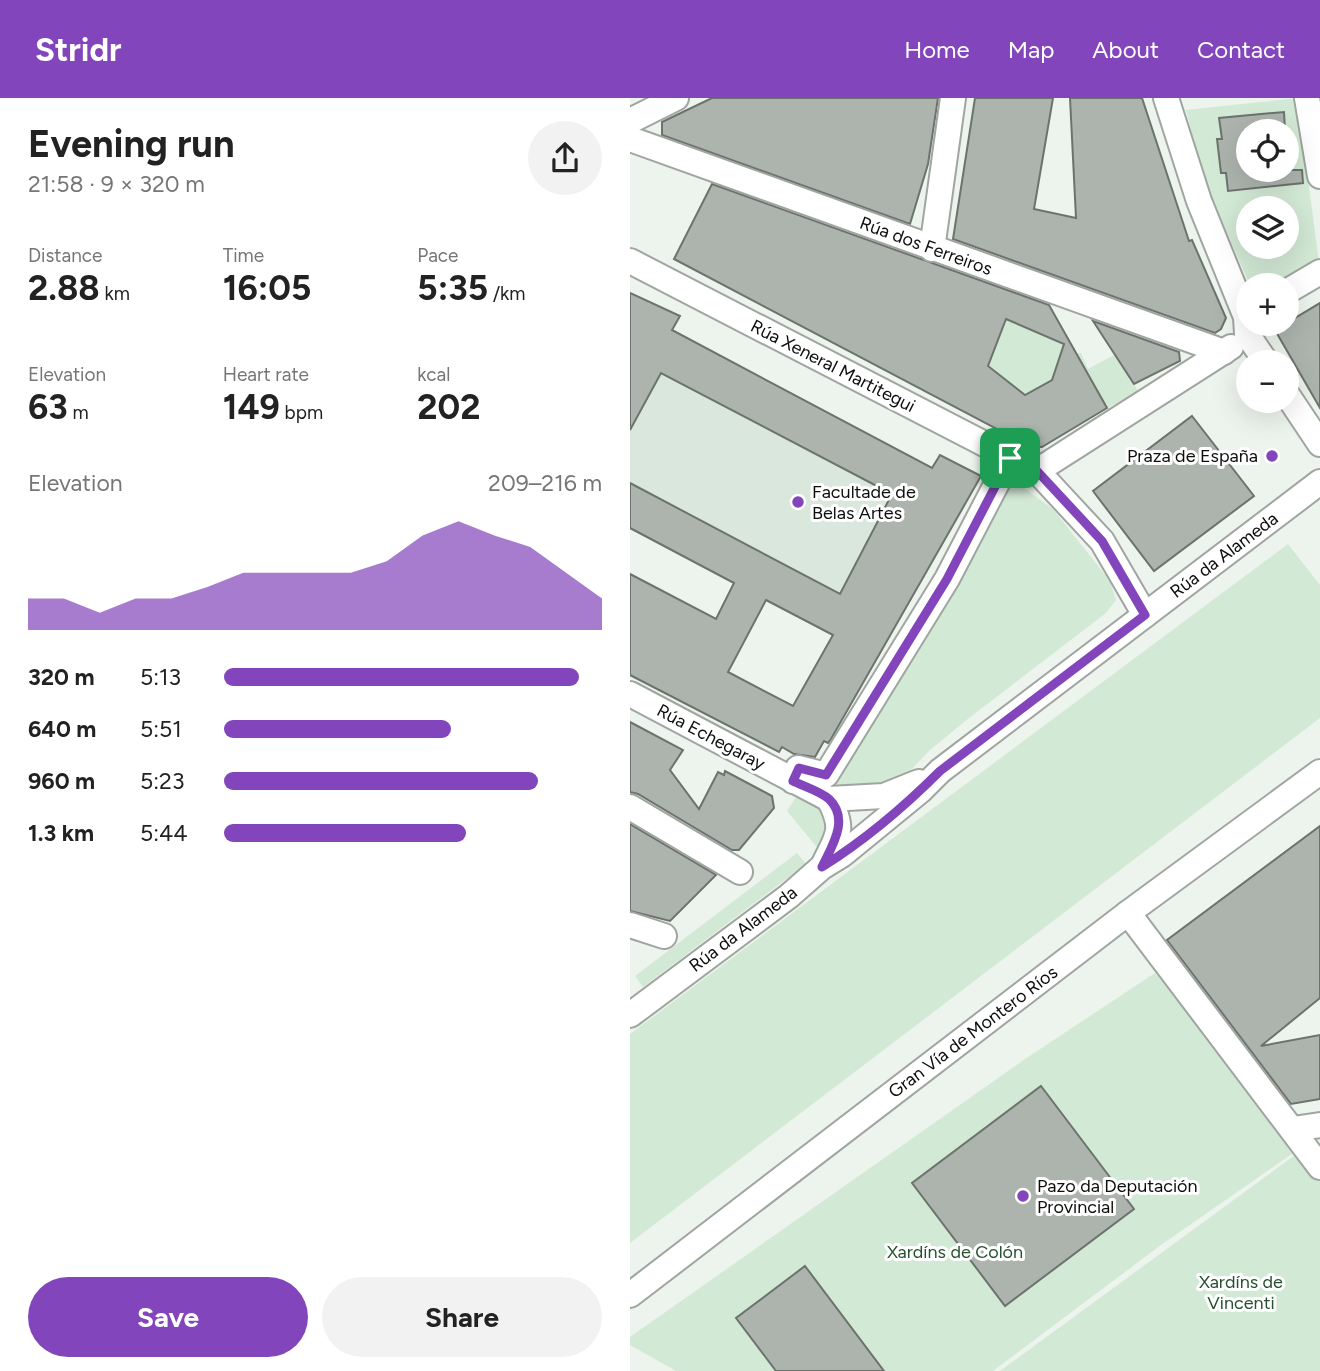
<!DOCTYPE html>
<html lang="en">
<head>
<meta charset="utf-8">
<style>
  :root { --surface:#fff; --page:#f2f2f2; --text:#222; --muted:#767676; --accent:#8345bb }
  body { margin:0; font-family:Figtree,sans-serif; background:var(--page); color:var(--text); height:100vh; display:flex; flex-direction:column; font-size:26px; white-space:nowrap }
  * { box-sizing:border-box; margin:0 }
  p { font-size:23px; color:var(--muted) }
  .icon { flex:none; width:38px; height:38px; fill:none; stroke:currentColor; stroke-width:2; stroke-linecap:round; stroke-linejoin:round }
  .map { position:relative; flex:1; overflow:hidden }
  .panel { display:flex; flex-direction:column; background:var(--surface); width:630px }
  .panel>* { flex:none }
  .controls { position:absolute; left:606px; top:21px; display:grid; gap:14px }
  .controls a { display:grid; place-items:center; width:63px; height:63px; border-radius:50%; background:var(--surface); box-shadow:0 7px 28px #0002; font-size:35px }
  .pin { position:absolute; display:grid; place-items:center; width:60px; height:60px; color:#fff; margin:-30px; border-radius:14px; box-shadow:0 4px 10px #0006 }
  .round { display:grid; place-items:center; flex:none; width:74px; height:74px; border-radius:37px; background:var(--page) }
  .summary { display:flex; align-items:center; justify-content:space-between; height:119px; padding:0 28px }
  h1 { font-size:38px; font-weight:700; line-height:52px }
  .figures { display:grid; grid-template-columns:repeat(3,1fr); gap:10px; height:119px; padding:7px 28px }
  .figures div { display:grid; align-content:center }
  .figures b { font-size:35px; font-weight:700 }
  .figures small { font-size:19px; font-weight:400 }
  .figures p { font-size:19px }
  .chart { height:196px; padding:14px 28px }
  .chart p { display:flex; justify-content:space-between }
  .chart svg { width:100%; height:126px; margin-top:7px; fill:var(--accent); opacity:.7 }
  .button { display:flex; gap:14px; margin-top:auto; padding:14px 28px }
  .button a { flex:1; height:80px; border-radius:42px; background:var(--accent); color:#fff; font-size:28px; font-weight:700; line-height:80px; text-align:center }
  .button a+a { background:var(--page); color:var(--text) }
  ul { padding:0 28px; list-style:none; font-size:23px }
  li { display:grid; grid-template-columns:112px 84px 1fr; align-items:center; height:52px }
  li i { height:18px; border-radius:9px; background:var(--accent) }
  header { display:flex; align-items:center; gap:42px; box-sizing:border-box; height:98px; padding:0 35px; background:var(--accent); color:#fff }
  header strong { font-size:33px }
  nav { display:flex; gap:38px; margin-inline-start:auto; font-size:24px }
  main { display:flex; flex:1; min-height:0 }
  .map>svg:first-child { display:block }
</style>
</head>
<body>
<header>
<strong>Stridr</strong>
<nav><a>Home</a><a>Map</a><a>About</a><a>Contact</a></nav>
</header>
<main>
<section class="panel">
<div class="summary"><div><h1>Evening run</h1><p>21:58 · 9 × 320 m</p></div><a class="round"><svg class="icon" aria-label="share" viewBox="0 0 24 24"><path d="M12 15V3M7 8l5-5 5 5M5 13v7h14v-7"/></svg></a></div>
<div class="figures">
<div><p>Distance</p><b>2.88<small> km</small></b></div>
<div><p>Time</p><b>16:05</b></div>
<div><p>Pace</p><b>5:35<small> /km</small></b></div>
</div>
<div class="figures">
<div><p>Elevation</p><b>63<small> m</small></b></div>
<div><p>Heart rate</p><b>149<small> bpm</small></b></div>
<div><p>kcal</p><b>202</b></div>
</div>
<div class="chart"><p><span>Elevation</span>209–216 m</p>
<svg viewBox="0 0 160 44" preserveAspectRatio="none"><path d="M0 44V33L10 33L20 38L30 33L40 33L50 29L60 24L70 24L80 24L90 24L100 20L110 11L120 6L130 11L140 15L150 24L160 33V44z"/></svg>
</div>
<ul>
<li><b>320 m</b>5:13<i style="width:94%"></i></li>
<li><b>640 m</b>5:51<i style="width:60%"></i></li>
<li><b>960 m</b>5:23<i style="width:83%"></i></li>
<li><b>1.3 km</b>5:44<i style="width:64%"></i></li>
</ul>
<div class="button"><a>Save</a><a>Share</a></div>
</section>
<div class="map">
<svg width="690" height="1273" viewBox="0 0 690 1273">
  <rect width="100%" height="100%" fill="#edf4ed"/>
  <polygon fill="#dae7dc" points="0,194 50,218 42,233 302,370 310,357 351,378 239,572 196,550 202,537 0,430"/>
  <g fill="#d2e9d5" fill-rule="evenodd">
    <path d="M667,0L689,164L651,187H620L572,79L556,12ZM618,33H656V72H618ZM618,110H656V149H618Z"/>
    <polygon points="377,217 434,246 431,256 451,255 458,271 497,250 490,265 509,294 477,310 395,297 358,269"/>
    <polygon points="383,382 423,411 480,483 486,502 476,515 339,620 300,652 274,679 249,689 229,690 205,687"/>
    <polygon points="658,446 690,487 690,620 0,1145 0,936"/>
    <polygon points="166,699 189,711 198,726 190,753 157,713"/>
    <polygon points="167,755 176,766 13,889 5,878"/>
    <polygon points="525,875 663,1031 669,1051 531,1147 363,1273 46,1273 0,1247 0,1239 395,961"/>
    <polygon points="676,1049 690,1069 690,1273 370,1273"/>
  </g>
  <g fill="#adb4ae" stroke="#6c736d" stroke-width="2" fill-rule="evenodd">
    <polygon points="82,0 308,0 298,66 280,126 32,37 32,24"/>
    <polygon points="345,0 423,0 404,111 446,120 440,0 512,0 559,143 562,142 596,220 591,231 585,235 323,141"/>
    <polygon points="654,14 655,33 618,33 618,72 672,72 673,85 598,93 596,75 591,75 587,41 592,41 589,20"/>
    <path d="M82,86L419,207L477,310L412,349L399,348L44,161ZM376,221L434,246L422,282L395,297L358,268Z"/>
    <path d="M0,195L50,218L42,232L302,370L310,357L351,378L201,641L198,645L194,643L185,659L164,656L152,649L149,654L0,577V476L86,521L104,485L0,430V385L210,496L262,396L31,275L0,332ZM136,502L203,537L163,608L98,574Z"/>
    <polygon points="690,205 690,310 645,232"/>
    <polygon points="463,223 549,254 550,263 504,286"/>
    <polygon points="562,318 624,398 524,473 463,393"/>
    <polygon points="0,624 53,652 40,672 69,711 88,674 94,677 95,673 142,698 144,710 109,752 102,752 8,696 0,694"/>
    <polygon points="0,726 86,777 40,823 0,813"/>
    <polygon points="690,728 690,900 631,948 690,937 690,1001 661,1006 537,842"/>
    <polygon points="411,988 504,1111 375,1208 282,1085"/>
    <polygon points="175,1168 254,1273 146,1273 106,1220"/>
  </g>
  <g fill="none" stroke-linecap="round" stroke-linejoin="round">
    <defs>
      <g id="street">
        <polyline points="536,0 569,103 616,219 617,236 636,264"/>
        <polyline points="677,0 690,78"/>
        <polyline points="0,23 46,0"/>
        <polyline points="0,41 594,254"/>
        <polyline points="302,151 323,0"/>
        <polyline points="0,163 407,373 472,443 515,517"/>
        <polyline points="656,194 690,174"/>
        <polyline points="656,295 690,346"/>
        <polyline points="407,373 601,249"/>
        <polyline points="0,596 199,701 254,698 289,684"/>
        <polyline points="163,683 168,670 196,677 317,481 380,360"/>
        <polyline points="0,709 110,774"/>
        <path d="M193,768C207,738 216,733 199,701"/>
        <polyline points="498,815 690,1069"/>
        <polyline points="0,827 34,838"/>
        <polyline points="0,917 159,798 192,769 213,756 290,693 310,673 690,384"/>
        <polyline points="663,1031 690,1027"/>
        <polyline points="0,1197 498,815 690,674"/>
      </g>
    </defs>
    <use href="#street" stroke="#9fa6a0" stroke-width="28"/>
    <use href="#street" stroke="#fff" stroke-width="24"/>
  </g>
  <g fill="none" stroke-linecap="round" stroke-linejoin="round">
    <defs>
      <path id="route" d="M380,360L407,373L472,443L515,517L310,673C275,708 235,742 192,769C202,748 220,721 199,701C190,693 173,688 163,683L169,670L196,677L317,481Z"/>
    </defs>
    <use href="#route" stroke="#fff" stroke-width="14"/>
    <use href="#route" stroke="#8345bb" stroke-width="9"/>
  </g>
  <g fill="#8345bb" stroke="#fff" stroke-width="2.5">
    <circle cx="642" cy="358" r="7"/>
    <circle cx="168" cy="404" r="7"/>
    <circle cx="393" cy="1098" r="7"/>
  </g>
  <g text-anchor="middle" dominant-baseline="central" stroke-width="6" stroke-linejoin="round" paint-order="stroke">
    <g font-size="18" fill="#0c0e0c" stroke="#fff">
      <text transform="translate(296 148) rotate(20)">Rúa dos Ferreiros</text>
      <text transform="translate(203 268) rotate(27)">Rúa Xeneral Martitegui</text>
      <text transform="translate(594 457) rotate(-37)">Rúa da Alameda</text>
      <text transform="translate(81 639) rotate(28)">Rúa Echegaray</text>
      <text transform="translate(113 831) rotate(-37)">Rúa da Alameda</text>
      <text transform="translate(343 934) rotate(-37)">Gran Vía de Montero Ríos</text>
    </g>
    <g font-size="18" fill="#0c0e0c" stroke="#fff" text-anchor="start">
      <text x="628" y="358" text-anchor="end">Praza de España</text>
      <text x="182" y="394">Facultade de<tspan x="182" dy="21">Belas Artes</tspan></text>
      <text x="407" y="1088">Pazo da Deputación<tspan x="407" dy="21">Provincial</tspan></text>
    </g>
    <g font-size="18" fill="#25512f" stroke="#fff">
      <text x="325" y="1154">Xardíns de Colón</text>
      <text x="611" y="1184">Xardíns de<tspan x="611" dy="21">Vincenti</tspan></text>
    </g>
  </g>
</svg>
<div class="controls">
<a><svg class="icon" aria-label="locate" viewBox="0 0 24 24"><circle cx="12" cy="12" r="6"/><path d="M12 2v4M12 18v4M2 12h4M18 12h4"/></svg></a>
<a><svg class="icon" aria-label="layers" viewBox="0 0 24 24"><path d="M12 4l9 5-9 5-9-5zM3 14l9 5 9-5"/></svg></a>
<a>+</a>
<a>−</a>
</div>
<div class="pin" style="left:380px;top:360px;background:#1e9e55"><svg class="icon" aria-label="arrive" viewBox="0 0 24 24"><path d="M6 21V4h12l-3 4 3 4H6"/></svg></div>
</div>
</main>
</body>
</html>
